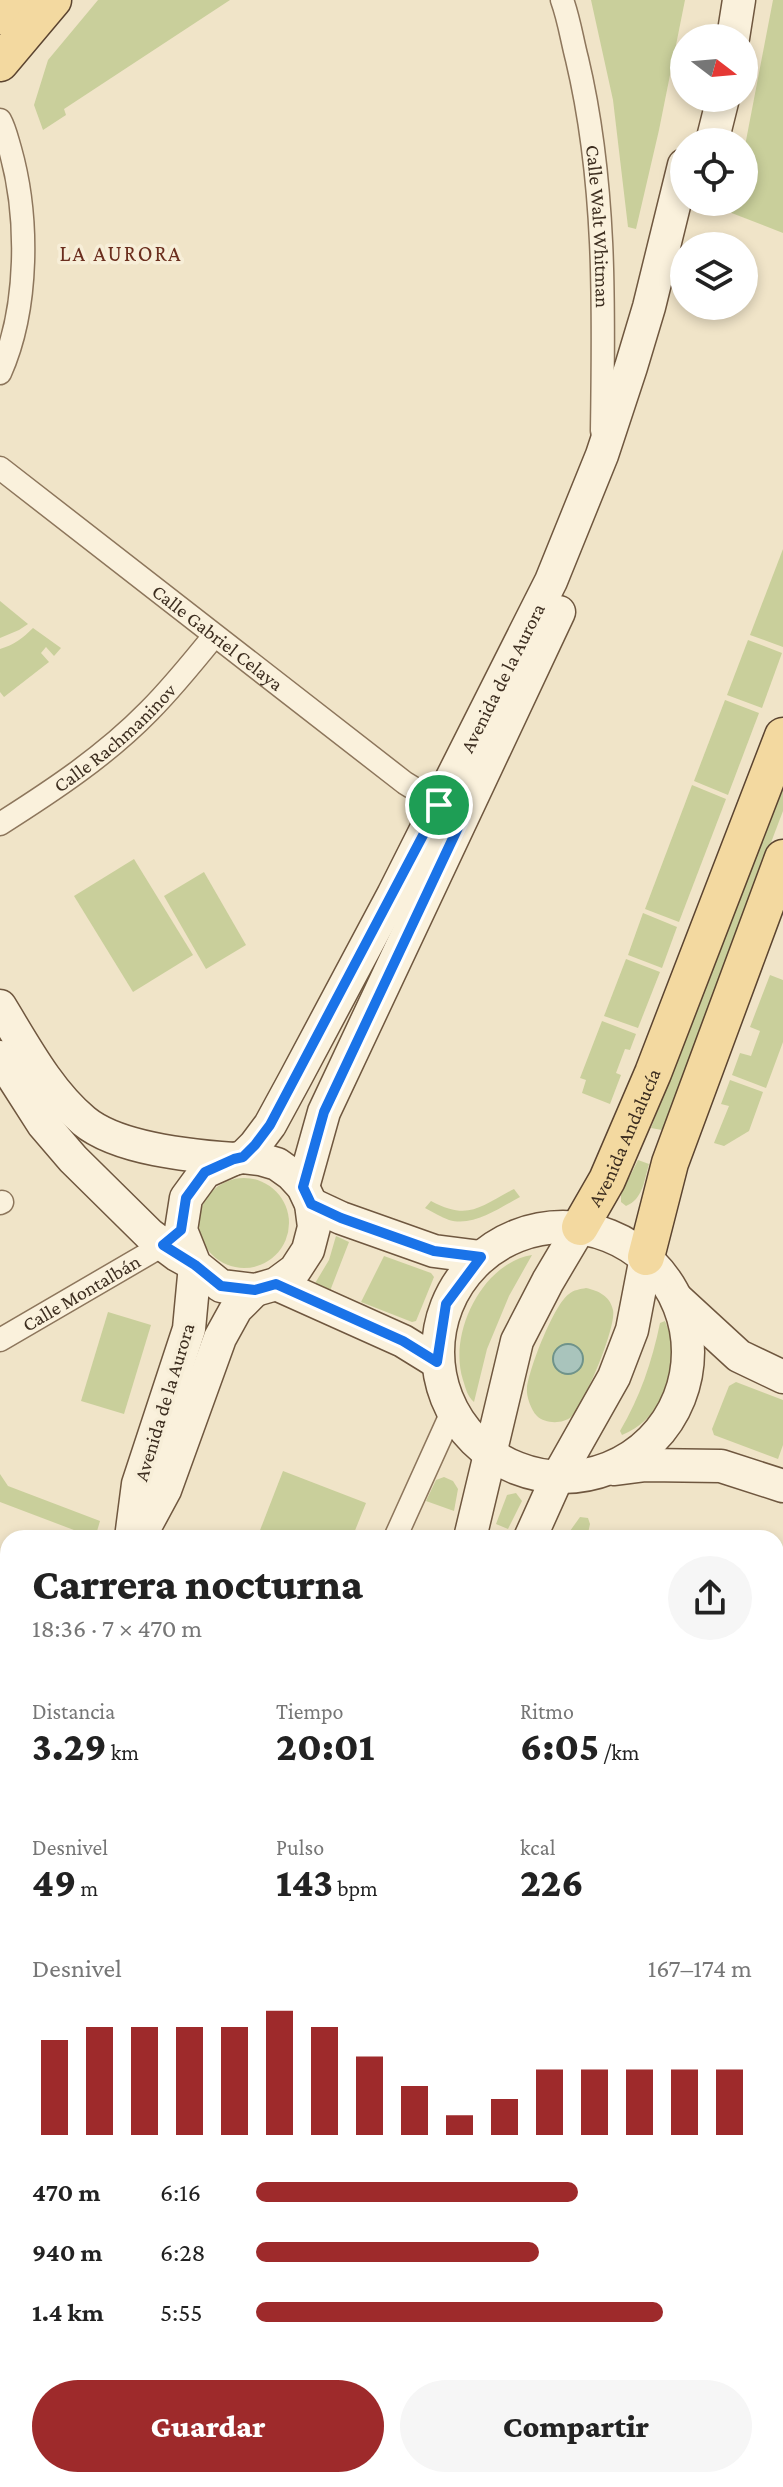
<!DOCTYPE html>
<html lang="es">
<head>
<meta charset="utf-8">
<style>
  :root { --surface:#fff; --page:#f6f6f6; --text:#222; --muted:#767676; --accent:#9e2a2b }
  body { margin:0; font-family:"Crimson Pro",serif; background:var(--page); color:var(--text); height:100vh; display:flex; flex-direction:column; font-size:30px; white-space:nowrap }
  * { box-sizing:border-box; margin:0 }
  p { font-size:26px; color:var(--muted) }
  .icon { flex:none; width:44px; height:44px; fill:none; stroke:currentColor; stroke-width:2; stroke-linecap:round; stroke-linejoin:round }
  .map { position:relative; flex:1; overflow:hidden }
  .sheet { position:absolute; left:0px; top:1530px; width:784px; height:958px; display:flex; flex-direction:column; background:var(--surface); border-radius:24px 24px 0 0; box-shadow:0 4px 12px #0003 }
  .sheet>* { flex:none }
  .needle { width:52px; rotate:106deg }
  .controls { position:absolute; left:670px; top:24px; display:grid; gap:16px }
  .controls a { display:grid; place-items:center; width:88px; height:88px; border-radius:50%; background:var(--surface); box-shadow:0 4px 12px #0003; font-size:40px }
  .pin { position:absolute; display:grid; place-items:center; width:68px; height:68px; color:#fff; margin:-34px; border:4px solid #fff; border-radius:50%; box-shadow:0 2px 8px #0007 }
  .round { display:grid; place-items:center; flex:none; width:84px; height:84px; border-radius:42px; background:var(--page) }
  .overview { display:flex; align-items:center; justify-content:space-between; height:136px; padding:0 32px }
  h1 { font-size:44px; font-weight:800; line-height:60px }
  .metrics { display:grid; grid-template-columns:repeat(3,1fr); gap:12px; height:136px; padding:8px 32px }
  .metrics div { display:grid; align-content:center }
  .metrics b { font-size:40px; font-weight:800 }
  .metrics small { font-size:22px; font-weight:400 }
  .metrics p { font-size:22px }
  .chart { height:224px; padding:16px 32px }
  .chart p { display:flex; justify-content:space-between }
  .chart svg { width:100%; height:144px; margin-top:8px; stroke:var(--accent); stroke-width:6 }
  .button { display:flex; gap:16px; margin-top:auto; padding:16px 32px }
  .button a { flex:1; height:92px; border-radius:48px; background:var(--accent); color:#fff; font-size:32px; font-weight:800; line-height:92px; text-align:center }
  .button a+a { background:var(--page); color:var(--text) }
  ul { padding:0 32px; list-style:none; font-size:26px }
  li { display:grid; grid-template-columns:128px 96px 1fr; align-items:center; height:60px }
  li i { height:20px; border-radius:10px; background:var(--accent) }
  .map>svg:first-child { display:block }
</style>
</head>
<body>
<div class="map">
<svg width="783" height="2487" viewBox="0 0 783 2487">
  <rect width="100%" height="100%" fill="#f0e4c8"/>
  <g fill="#c9cf9b">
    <polygon points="98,0 230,0 64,109 66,115 43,130 34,105 48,60"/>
    <polygon points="591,0 685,0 659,130 636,229 628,227 613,100"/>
    <polygon points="773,0 783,0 783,233 729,212 731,202 744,202 744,151"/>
    <polygon points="783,549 783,647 750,635"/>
    <polygon points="0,601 28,624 19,630 0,638"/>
    <path d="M33,628L61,648L54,656L46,647L41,653L49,662L4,697L0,692V649C14,645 23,638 33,628Z"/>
    <polygon points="748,640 782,653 762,708 727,695"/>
    <polygon points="725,700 759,713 728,795 694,781"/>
    <polygon points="692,785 726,799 679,922 645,909"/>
    <polygon points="783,786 783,811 662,1130 651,1128"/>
    <polygon points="134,859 193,955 133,992 74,896"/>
    <polygon points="204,872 246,945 206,969 164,896"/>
    <polygon points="643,913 677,927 662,968 628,955"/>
    <polygon points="626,959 660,972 638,1028 604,1016"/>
    <polygon points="770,975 783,980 783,1042 766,1088 732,1075 740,1053 751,1056 760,1031 750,1027"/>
    <polygon points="602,1021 636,1034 630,1050 625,1049 616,1073 621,1075 610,1104 582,1093 586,1080 580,1078"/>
    <polygon points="730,1080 763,1092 749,1131 724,1146 714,1143 729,1106 721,1104"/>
    <path d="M638,1160L649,1164C644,1181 643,1199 626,1206L621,1202V1194Z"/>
    <circle cx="244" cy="1223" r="45"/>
    <path d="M514,1189L520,1197C499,1208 474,1227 449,1220C441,1217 433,1212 425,1208L431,1201C469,1221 479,1207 514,1189Z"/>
    <polygon points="336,1236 349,1242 330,1291 314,1285 329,1260"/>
    <path d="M532,1255L509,1296L487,1349L474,1402C467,1396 466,1389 463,1380C448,1334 482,1263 532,1255Z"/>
    <polygon points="384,1256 431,1273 434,1277 416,1321 412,1322 361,1302"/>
    <path d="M586,1288C599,1291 610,1296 613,1310C617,1326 584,1405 571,1417C563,1424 545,1424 537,1416C531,1410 526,1396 527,1388C529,1369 554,1304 569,1294C573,1290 581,1289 586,1288Z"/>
    <polygon points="108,1312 151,1325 124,1414 81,1401"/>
    <path d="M665,1321C668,1329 672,1338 672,1346C675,1383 658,1420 622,1435L620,1431C640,1397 652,1362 660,1323Z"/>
    <polygon points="736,1382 783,1400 783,1445 778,1459 714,1435 712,1429 729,1386"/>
    <polygon points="283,1471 366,1503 352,1538 257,1538"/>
    <polygon points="0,1474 8,1486 100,1521 95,1538 0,1502"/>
    <polygon points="444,1477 453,1481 458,1489 454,1511 426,1501 436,1480"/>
    <polygon points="516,1493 522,1501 508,1529 496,1524 507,1495"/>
    <polygon points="580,1517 588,1518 590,1524 587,1538 565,1538"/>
  </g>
  <g fill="#a9c4bc" stroke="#6f938a" stroke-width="2">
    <circle cx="568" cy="1359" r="15"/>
    <polygon points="0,2238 8,2241 8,2364 0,2361"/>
    <polygon points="289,2480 754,2480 771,2487 307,2487"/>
  </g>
  <g fill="#f0e4c8">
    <polygon points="285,2480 340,2480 339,2487 296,2487 286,2483"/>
    <polygon points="596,2480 671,2480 669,2487 594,2487"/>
  </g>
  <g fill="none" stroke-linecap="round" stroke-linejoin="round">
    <g stroke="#ccc0a6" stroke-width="36" stroke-dasharray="36 18" stroke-linecap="butt">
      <polyline points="776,2476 783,2480"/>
      <polyline points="189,2480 208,2487"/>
    </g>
    <defs>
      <g id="minor">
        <path id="s1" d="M562,0C569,19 572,40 577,59C606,181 604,306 602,431"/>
        <path d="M0,120C5,129 7,139 10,149C29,216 29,308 0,373"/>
        <path id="s2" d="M0,468L405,783L451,811"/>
        <path id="s3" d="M0,824C52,791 105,756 149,711C172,688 193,662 214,636"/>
        <polyline points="0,1203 2,1202"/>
        <path id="s4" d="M0,1340L163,1245"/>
        <polyline points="395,1538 452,1412"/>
        <polyline points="0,1848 8,1851"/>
        <polyline points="776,2144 783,2146"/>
        <polyline points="776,2344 783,2341"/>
      </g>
      <g id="secondary">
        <polyline points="733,38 739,0"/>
        <polyline points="712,142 723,98"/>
        <path d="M0,1006C24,1045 48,1091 84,1121C118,1149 191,1156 234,1159"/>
        <polyline points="0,1057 43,1124 73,1159 149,1234 177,1255 195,1265 221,1286 255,1290 276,1284 295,1270 308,1250 314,1227 311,1204 303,1187 291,1174 277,1164 260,1159 243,1157 234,1159 205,1172 186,1198 181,1230 195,1265 189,1329 138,1484 131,1538"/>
        <path id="s5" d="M243,1157L255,1145L270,1125L295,1079L393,895L551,581L602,455L631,367L649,307L684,165"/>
        <polyline points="303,1187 324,1112 559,612"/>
        <polyline points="311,1204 341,1218 434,1251 481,1257"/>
        <circle cx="563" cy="1352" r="125"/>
        <polyline points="276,1284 403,1341 437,1362"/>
        <polyline points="677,1299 739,1356 783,1377"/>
        <polyline points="615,1469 646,1465 721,1466 783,1486"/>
        <polyline points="139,1538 165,1490 220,1338 236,1309 255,1290"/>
        <polyline points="470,1538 517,1341 548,1281 580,1227"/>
        <polyline points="530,1538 557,1478 614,1377 632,1330 646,1257"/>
        <polyline points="0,1899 8,1876"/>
        <polyline points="776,1941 783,1923"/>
        <polyline points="0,1956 8,1948"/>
        <polyline points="776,2037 783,2019"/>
        <polyline points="215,2487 216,2480"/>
        <polyline points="239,2487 240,2480"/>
        <polyline points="272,2487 273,2480"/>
        <polyline points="631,2487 633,2480"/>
      </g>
      <g id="primary">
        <polyline points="0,16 13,0"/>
        <polyline points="0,63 53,0"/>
        <path id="s6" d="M580,1227L607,1180L653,1073L783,736"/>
        <polyline points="646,1257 670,1163 783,858"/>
        <polyline points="0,2203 8,2206"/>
        <polyline points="0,2415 8,2418"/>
      </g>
    </defs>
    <use href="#minor" stroke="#8d765c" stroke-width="25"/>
    <use href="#secondary" stroke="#6f573f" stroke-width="35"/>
    <use href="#primary" stroke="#5b4430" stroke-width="39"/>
    <use href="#minor" stroke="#faf1dc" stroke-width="22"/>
    <use href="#secondary" stroke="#faf1dc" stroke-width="32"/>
    <use href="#primary" stroke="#f3d9a0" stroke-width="36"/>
  </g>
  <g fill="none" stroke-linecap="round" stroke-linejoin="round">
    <defs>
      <polygon id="route" points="439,805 463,817 324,1112 303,1187 311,1204 341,1218 434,1251 481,1257 446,1304 437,1362 403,1341 276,1284 255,1290 221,1286 195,1265 163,1245 181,1230 186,1198 205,1172 234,1159 243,1157 255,1145 270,1125"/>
    </defs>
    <use href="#route" stroke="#fff" stroke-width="16"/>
    <use href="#route" stroke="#1a73e8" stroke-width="10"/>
  </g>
  <g text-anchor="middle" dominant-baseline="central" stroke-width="7" stroke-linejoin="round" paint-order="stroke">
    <g font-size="20" fill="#3d2e20" stroke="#f7eed8">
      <text stroke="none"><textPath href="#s1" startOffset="230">Calle Walt Whitman</textPath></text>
      <text stroke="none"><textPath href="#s2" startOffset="276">Calle Gabriel Celaya</textPath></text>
      <text stroke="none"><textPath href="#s5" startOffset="546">Avenida de la Aurora</textPath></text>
      <text stroke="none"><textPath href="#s3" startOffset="144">Calle Rachmaninov</textPath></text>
      <text stroke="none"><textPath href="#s6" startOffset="100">Avenida Andalucía</textPath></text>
      <text stroke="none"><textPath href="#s4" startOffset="94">Calle Montalbán</textPath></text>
      <text transform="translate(164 1402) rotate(-73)">Avenida de la Aurora</text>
    </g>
    <g font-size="22" letter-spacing="2" fill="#6b2e1e" stroke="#f7eed8">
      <text x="121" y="253">LA AURORA</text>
    </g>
  </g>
</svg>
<div class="controls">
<a><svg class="needle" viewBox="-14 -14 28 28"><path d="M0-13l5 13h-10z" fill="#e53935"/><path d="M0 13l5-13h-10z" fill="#767676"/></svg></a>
<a><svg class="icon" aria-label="locate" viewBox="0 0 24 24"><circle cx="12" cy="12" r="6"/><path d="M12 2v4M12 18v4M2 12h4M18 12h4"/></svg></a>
<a><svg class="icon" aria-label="layers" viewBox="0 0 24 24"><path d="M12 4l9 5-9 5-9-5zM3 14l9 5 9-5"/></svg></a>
</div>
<div class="pin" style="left:439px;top:805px;background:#1e9e55"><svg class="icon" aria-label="arrive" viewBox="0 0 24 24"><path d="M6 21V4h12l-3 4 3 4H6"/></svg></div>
<section class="sheet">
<div class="overview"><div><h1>Carrera nocturna</h1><p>18:36 · 7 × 470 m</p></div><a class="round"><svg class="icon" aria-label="share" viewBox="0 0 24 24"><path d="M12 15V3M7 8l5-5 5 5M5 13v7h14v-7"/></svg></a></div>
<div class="metrics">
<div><p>Distancia</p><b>3.29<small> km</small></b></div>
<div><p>Tiempo</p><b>20:01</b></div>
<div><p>Ritmo</p><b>6:05<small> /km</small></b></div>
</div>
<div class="metrics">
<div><p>Desnivel</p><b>49<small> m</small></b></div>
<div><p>Pulso</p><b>143<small> bpm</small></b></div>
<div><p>kcal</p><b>226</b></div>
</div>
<div class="chart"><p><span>Desnivel</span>167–174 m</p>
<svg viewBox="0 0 160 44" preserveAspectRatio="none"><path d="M5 44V15M15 44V11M25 44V11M35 44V11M45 44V11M55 44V6M65 44V11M75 44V20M85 44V29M95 44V38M105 44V33M115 44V24M125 44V24M135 44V24M145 44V24M155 44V24"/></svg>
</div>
<ul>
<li><b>470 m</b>6:16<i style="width:65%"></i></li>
<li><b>940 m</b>6:28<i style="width:57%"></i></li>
<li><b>1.4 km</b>5:55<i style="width:82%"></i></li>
</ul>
<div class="button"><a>Guardar</a><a>Compartir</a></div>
</section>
</div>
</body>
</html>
